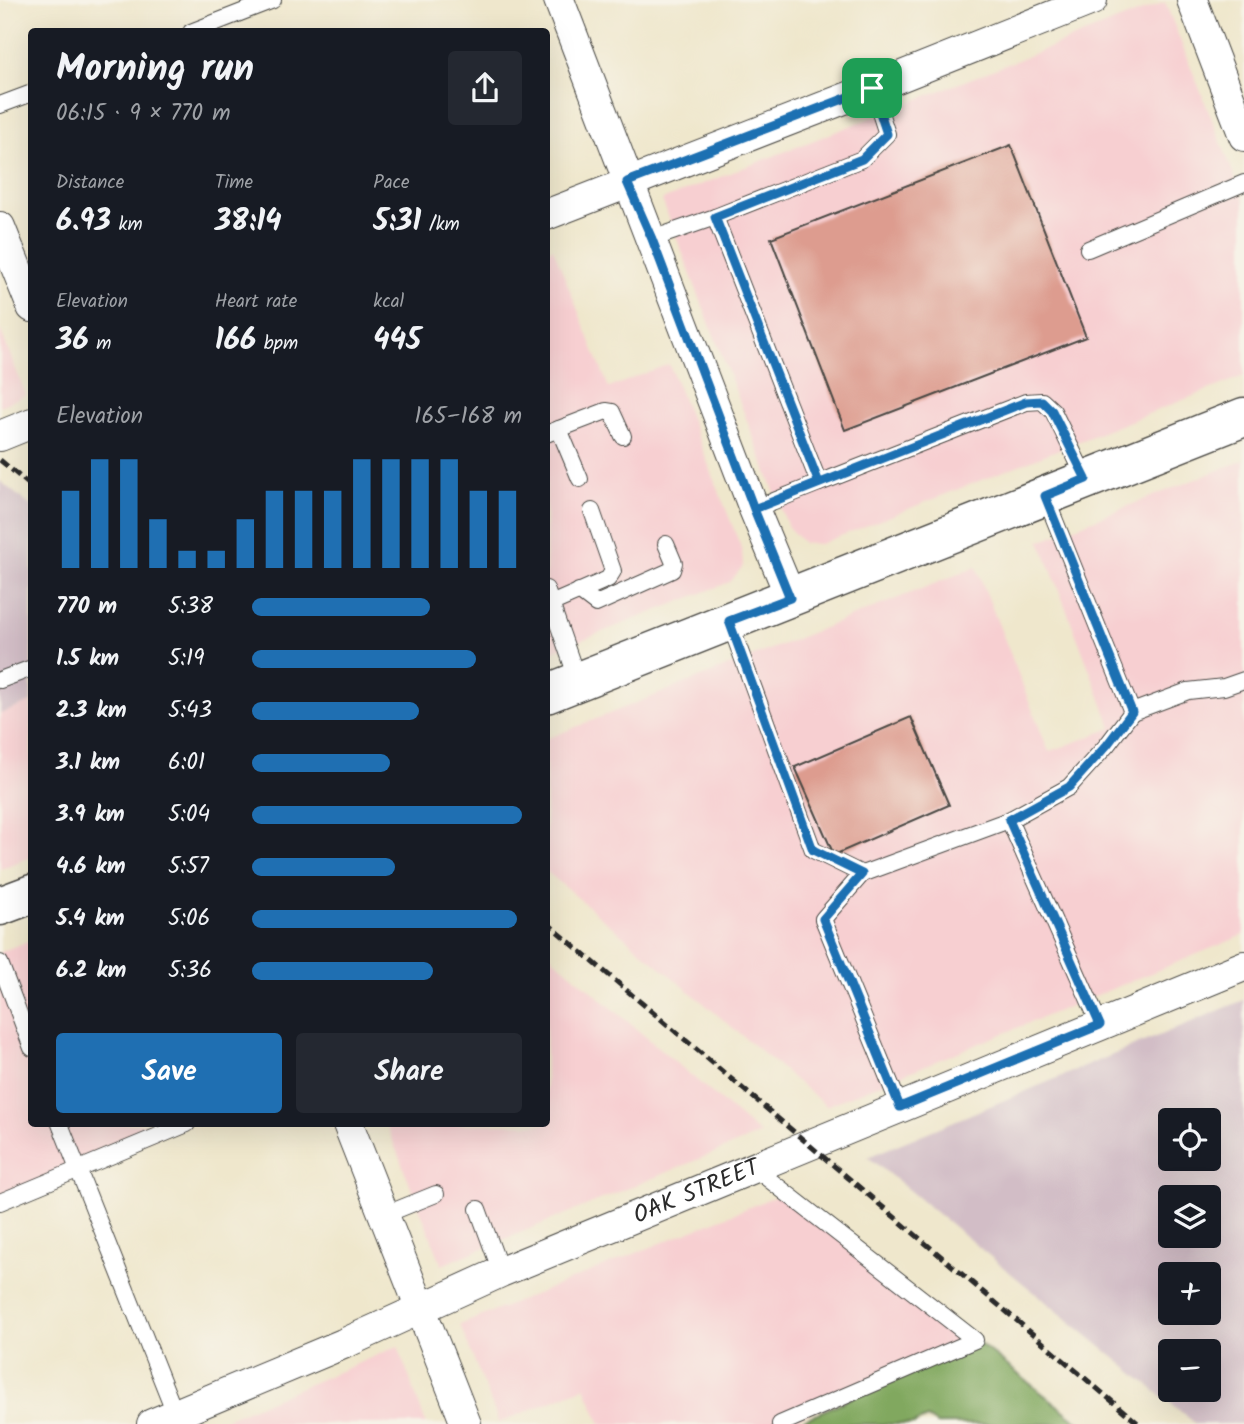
<!DOCTYPE html>
<html lang="en">
<head>
<meta charset="utf-8">
<style>
  :root { --surface:#171b24; --page:#242831; --text:#f1f3f6; --muted:#9ea1a6; --accent:#1f6fb2 }
  body { margin:0; font-family:Kalam,sans-serif; background:var(--page); color:var(--text); height:100vh; display:flex; flex-direction:column; font-size:26px; white-space:nowrap }
  * { box-sizing:border-box; margin:0 }
  p { font-size:23px; color:var(--muted) }
  .icon { flex:none; width:38px; height:38px; fill:none; stroke:currentColor; stroke-width:2; stroke-linecap:round; stroke-linejoin:round }
  .map { position:relative; flex:1; overflow:hidden }
  .details { position:absolute; left:28px; top:28px; width:522px; height:1099px; display:flex; flex-direction:column; background:var(--surface); border-radius:7px; box-shadow:0 7px 28px #0002 }
  .details>* { flex:none }
  .buttons { position:absolute; left:1158px; top:1108px; display:grid; gap:14px }
  .buttons a { display:grid; place-items:center; width:63px; height:63px; border-radius:7px; background:var(--surface); box-shadow:0 7px 28px #0002; font-size:35px }
  .pin { position:absolute; display:grid; place-items:center; width:60px; height:60px; color:#fff; margin:-30px; border-radius:14px; box-shadow:0 4px 10px #0006 }
  .round { display:grid; place-items:center; flex:none; width:74px; height:74px; border-radius:7px; background:var(--page) }
  .summary { display:flex; align-items:center; justify-content:space-between; height:119px; padding:0 28px }
  h1 { font-size:38px; font-weight:700; line-height:52px }
  .metrics { display:grid; grid-template-columns:repeat(3,1fr); gap:10px; height:119px; padding:7px 28px }
  .metrics div { display:grid; align-content:center }
  .metrics b { font-size:30px; font-weight:700 }
  .metrics small { font-size:19px; font-weight:400 }
  .metrics p { font-size:19px }
  .chart { height:196px; padding:14px 28px }
  .chart p { display:flex; justify-content:space-between }
  .chart svg { width:100%; height:126px; margin-top:7px; stroke:var(--accent); stroke-width:6 }
  .primary-button { display:flex; gap:14px; margin-top:auto; padding:14px 28px }
  .primary-button a { flex:1; height:80px; border-radius:7px; background:var(--accent); color:#fff; font-size:28px; font-weight:700; line-height:80px; text-align:center }
  .primary-button a+a { background:var(--page); color:var(--text) }
  ul { padding:0 28px; list-style:none; font-size:23px }
  li { display:grid; grid-template-columns:112px 84px 1fr; align-items:center; height:52px }
  li i { height:18px; border-radius:9px; background:var(--accent) }
  .map>svg:first-child { display:block }
</style>
</head>
<body>
<div class="map">
<svg width="1244" height="1424" viewBox="0 0 1244 1424">
  <rect width="100%" height="100%" fill="#f7f3e8"/>
  <filter id="ink" filterUnits="userSpaceOnUse"><feTurbulence type="fractalNoise" baseFrequency=".0143" numOctaves="2"/><feDisplacementMap in="SourceGraphic" scale="14" xChannelSelector="R" yChannelSelector="G"/><feConvolveMatrix kernelMatrix="1 2 1 2 8 2 1 2 1" color-interpolation-filters="sRGB"/></filter>
  <filter id="wash" filterUnits="userSpaceOnUse"><feTurbulence type="fractalNoise" baseFrequency=".00686" numOctaves="4" result="noise"/><feDisplacementMap in="SourceGraphic" scale="28" xChannelSelector="R" yChannelSelector="G"/><feGaussianBlur stdDeviation="1.57" result="paint"/><feColorMatrix in="noise" values="0 0 0 0 0 0 0 0 0 0 0 0 0 0 0 0 0 1.4 0 .05"/><feComposite in="paint" operator="in"/></filter>
  <g filter="url(#wash)">
    <rect width="100%" height="100%" fill="#efe7cc"/>
    <g fill="#f7cfd1">
      <polygon points="1165,2 1244,200 1244,376 820,544 803,543 788,527 662,200"/>
      <polygon points="553,248 609,388 669,364 742,550 743,566 730,582 546,654 546,251"/>
      <polygon points="0,329 26,395 0,406"/>
      <polygon points="1244,460 1244,935 826,1106 546,871 546,739 976,567 1049,752 1112,728 1040,541"/>
      <polygon points="31,702 31,857 0,869 0,714"/>
      <polygon points="31,940 32,1124 187,1124 0,1202 0,952"/>
      <polygon points="546,952 760,1134 442,1265 386,1124 546,1124"/>
      <polygon points="786,1192 975,1340 785,1424 601,1424 585,1387 499,1423 460,1325"/>
      <polygon points="398,1346 426,1424 213,1424 352,1366"/>
    </g>
    <g fill="#d2bdc6" fill-rule="evenodd">
      <polygon points="0,481 32,507 31,702 0,714"/>
      <path d="M1244,1000V1424H1196L868,1157ZM1171,1120H1209V1158H1171ZM1171,1197H1209V1236H1171ZM1171,1274H1209V1312H1171ZM1171,1351H1209V1390H1171Z"/>
    </g>
    <polygon fill="#81a85f" stroke="#566a45" stroke-width="2" points="975,1340 1081,1424 937,1424 927,1418 914,1424 795,1424"/>
    <g id="blocks">
      <g fill="#dd9c8f">
        <polygon points="1011,145 1086,337 845,430 771,238"/>
        <polygon points="911,717 949,805 834,855 795,767"/>
      </g>
    </g>
  </g>
  <g filter="url(#ink)">
    <use href="#blocks" fill-opacity="0" stroke="#484743" stroke-width="2"/>
    <g fill="none" stroke-linecap="round" stroke-linejoin="round">
      <defs>
        <g id="service">
          <polyline points="191,32 273,0"/>
          <polyline points="0,105 32,93"/>
          <polyline points="715,217 862,159 887,134 872,88"/>
          <polyline points="652,239 715,217 819,483 754,509"/>
          <polyline points="1088,249 1244,183"/>
          <polyline points="559,429 580,479"/>
          <polyline points="546,434 606,411 612,412 623,436"/>
          <polyline points="819,483 1026,402 1042,401 1053,411 1086,479"/>
          <polyline points="1045,496 1132,712 1188,691 1224,687 1244,680"/>
          <polyline points="546,589 578,681"/>
          <polyline points="579,591 596,604 672,570 674,563 666,544"/>
          <polyline points="546,606 608,579 613,571 592,511"/>
          <polyline points="729,621 813,850 862,874 823,919 900,1107"/>
          <polyline points="0,680 32,668"/>
          <polyline points="1009,820 1069,787 1107,745 1132,712"/>
          <polyline points="862,874 1009,820 1100,1025"/>
          <polyline points="0,963 32,1048"/>
          <polyline points="60,1124 177,1418"/>
          <polyline points="753,1167 975,1340 780,1424"/>
          <polyline points="0,1202 187,1124"/>
          <polyline points="478,1209 501,1272"/>
          <polyline points="384,1215 436,1194"/>
        </g>
        <g id="minor">
          <polyline points="559,0 754,509 791,598"/>
          <polyline points="1192,0 1244,136"/>
          <polyline points="546,215 872,88 1092,0"/>
          <polyline points="0,227 32,307"/>
          <polyline points="0,436 32,423"/>
          <polyline points="348,1124 466,1424"/>
          <path id="s1" d="M152,1424L343,1344L501,1272L1244,966"/>
        </g>
        <g id="secondary">
          <polyline points="546,694 1244,417"/>
          <polyline points="0,906 32,894"/>
        </g>
      </defs>
      <use href="#service" stroke="#484743" stroke-width="18"/>
      <use href="#minor" stroke="#484743" stroke-width="32"/>
      <use href="#secondary" stroke="#484743" stroke-width="41"/>
      <use href="#service" stroke="#fff" stroke-width="16"/>
      <use href="#minor" stroke="#fff" stroke-width="30"/>
      <use href="#secondary" stroke="#fff" stroke-width="38"/>
      <g stroke="#2b2b2b" stroke-width="5" stroke-dasharray="10 5" stroke-linecap="butt">
        <polyline points="0,460 32,487"/>
        <polyline points="546,922 1139,1424"/>
      </g>
    </g>
  </g>
  <g fill="none" stroke-linecap="round" stroke-linejoin="round" filter="url(#ink)">
    <defs>
      <polyline id="route" points="872,88 887,134 862,159 715,217 819,483 754,509 790,598 729,621 813,850 862,874 823,919 900,1107 1100,1025 1009,820 1069,787 1107,745 1132,712 1045,496 1086,479 1052,411 1042,401 1026,402 754,509 652,239 627,182 872,88"/>
    </defs>
    <use href="#route" stroke="#fff" stroke-width="14"/>
    <use href="#route" stroke="#1f6fb2" stroke-width="9"/>
  </g>
  <g text-anchor="middle" dominant-baseline="central" stroke-width="6" stroke-linejoin="round" paint-order="stroke">
    <g font-size="24" fill="#2b2b2b" stroke="#f7f3e8">
      <text stroke="none"><textPath href="#s1" startOffset="592">OAK STREET</textPath></text>
    </g>
  </g>
</svg>
<div class="buttons">
<a><svg class="icon" aria-label="locate" viewBox="0 0 24 24"><circle cx="12" cy="12" r="6"/><path d="M12 2v4M12 18v4M2 12h4M18 12h4"/></svg></a>
<a><svg class="icon" aria-label="layers" viewBox="0 0 24 24"><path d="M12 4l9 5-9 5-9-5zM3 14l9 5 9-5"/></svg></a>
<a>+</a>
<a>−</a>
</div>
<div class="pin" style="left:872px;top:88px;background:#1e9e55"><svg class="icon" aria-label="arrive" viewBox="0 0 24 24"><path d="M6 21V4h12l-3 4 3 4H6"/></svg></div>
<section class="details">
<div class="summary"><div><h1>Morning run</h1><p>06:15 · 9 × 770 m</p></div><a class="round"><svg class="icon" aria-label="share" viewBox="0 0 24 24"><path d="M12 15V3M7 8l5-5 5 5M5 13v7h14v-7"/></svg></a></div>
<div class="metrics">
<div><p>Distance</p><b>6.93<small> km</small></b></div>
<div><p>Time</p><b>38:14</b></div>
<div><p>Pace</p><b>5:31<small> /km</small></b></div>
</div>
<div class="metrics">
<div><p>Elevation</p><b>36<small> m</small></b></div>
<div><p>Heart rate</p><b>166<small> bpm</small></b></div>
<div><p>kcal</p><b>445</b></div>
</div>
<div class="chart"><p><span>Elevation</span>165–168 m</p>
<svg viewBox="0 0 160 44" preserveAspectRatio="none"><path d="M5 44V17M15 44V6M25 44V6M35 44V27M45 44V38M55 44V38M65 44V27M75 44V17M85 44V17M95 44V17M105 44V6M115 44V6M125 44V6M135 44V6M145 44V17M155 44V17"/></svg>
</div>
<ul>
<li><b>770 m</b>5:38<i style="width:66%"></i></li>
<li><b>1.5 km</b>5:19<i style="width:83%"></i></li>
<li><b>2.3 km</b>5:43<i style="width:62%"></i></li>
<li><b>3.1 km</b>6:01<i style="width:51%"></i></li>
<li><b>3.9 km</b>5:04<i style="width:100%"></i></li>
<li><b>4.6 km</b>5:57<i style="width:53%"></i></li>
<li><b>5.4 km</b>5:06<i style="width:98%"></i></li>
<li><b>6.2 km</b>5:36<i style="width:67%"></i></li>
</ul>
<div class="primary-button"><a>Save</a><a>Share</a></div>
</section>
</div>
</body>
</html>
